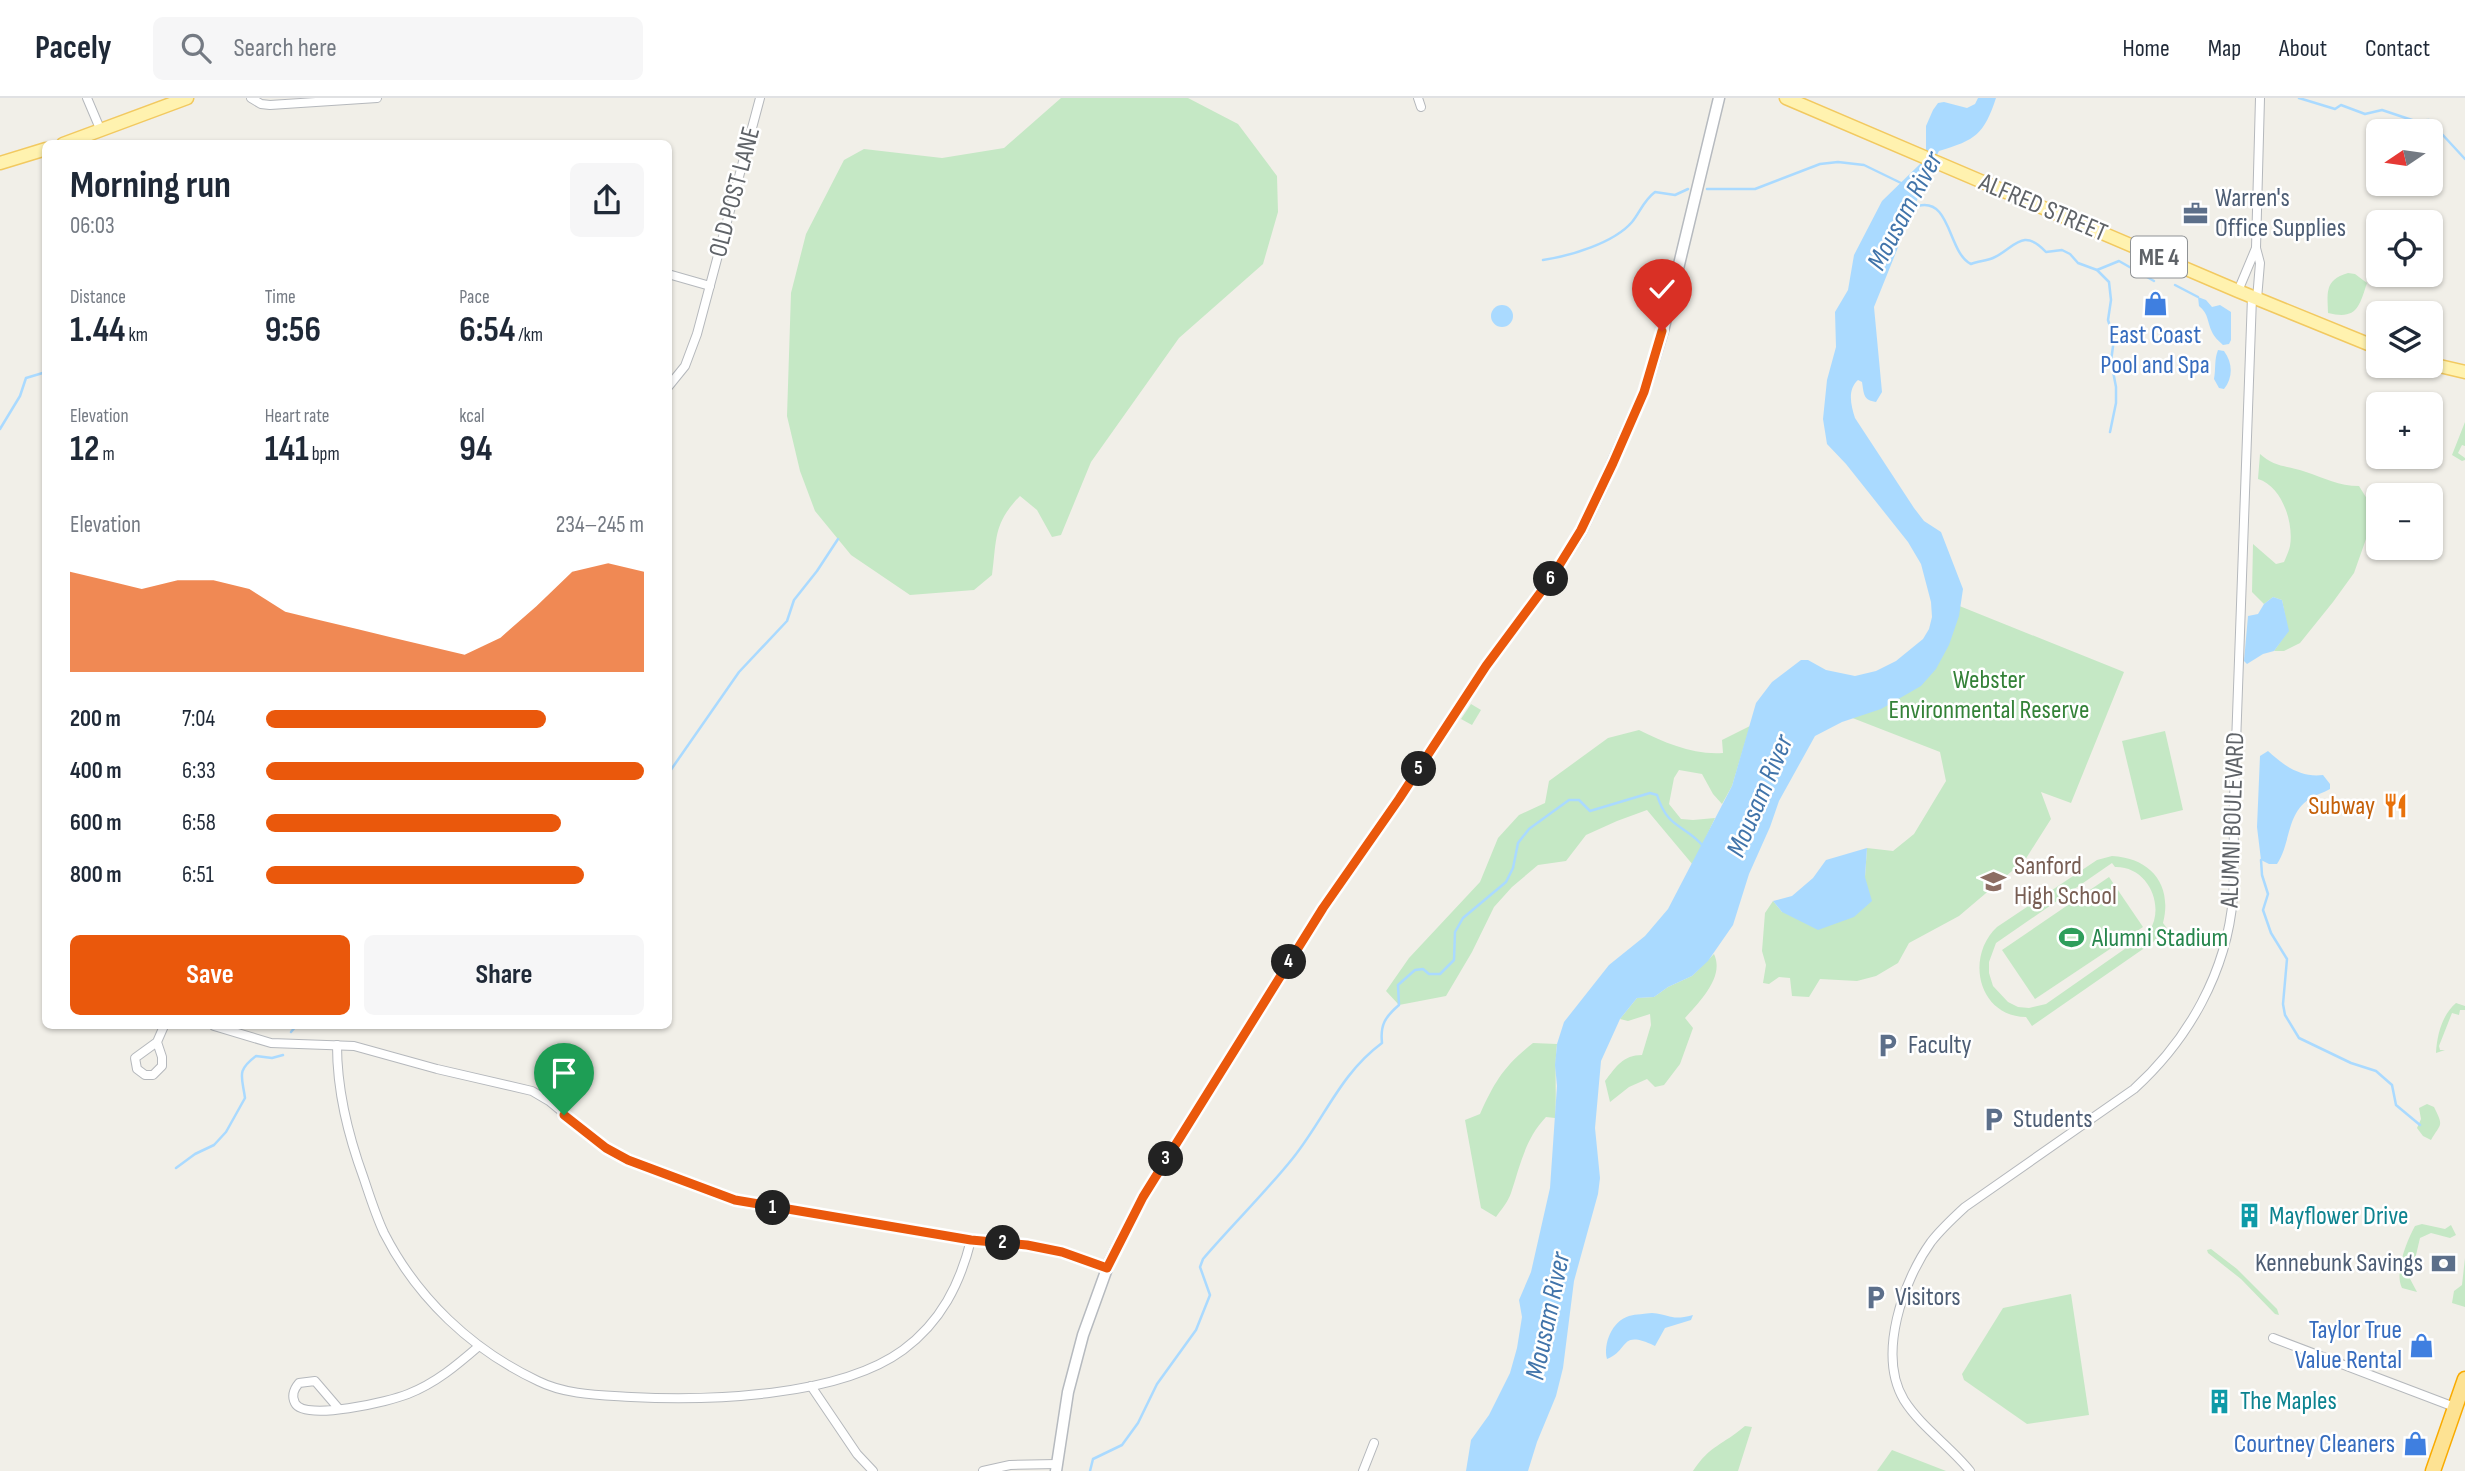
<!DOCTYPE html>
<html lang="en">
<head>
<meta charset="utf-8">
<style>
  :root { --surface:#fff; --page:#f6f6f7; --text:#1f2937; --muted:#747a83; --line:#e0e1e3; --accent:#ea580c }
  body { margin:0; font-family:"Sofia Sans Condensed",sans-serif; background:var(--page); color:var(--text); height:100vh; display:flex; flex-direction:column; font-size:26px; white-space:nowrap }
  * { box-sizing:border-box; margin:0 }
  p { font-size:23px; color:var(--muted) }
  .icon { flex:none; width:38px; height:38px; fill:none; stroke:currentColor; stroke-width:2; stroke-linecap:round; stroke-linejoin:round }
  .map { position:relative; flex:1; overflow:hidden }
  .details { position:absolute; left:42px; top:42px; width:630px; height:889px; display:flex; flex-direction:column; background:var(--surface); border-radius:10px; box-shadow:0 2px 5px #0004 }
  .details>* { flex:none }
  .needle { width:46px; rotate:257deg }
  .controls { position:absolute; left:2366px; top:21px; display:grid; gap:14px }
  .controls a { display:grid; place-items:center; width:77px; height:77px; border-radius:10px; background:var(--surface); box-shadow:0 2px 5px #0004; font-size:35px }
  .pin { position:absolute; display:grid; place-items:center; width:60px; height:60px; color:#fff; margin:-72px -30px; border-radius:50% 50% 50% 0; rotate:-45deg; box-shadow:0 0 7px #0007 }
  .pin .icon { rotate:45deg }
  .km { position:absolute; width:35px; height:35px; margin:-18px; border-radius:50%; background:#222; color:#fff; font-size:19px; line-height:35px; text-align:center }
  .round { display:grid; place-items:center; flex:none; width:74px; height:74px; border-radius:10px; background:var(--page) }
  .headline { display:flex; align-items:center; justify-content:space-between; height:119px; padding:0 28px }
  h1 { font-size:38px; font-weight:700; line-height:52px }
  .figures { display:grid; grid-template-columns:repeat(3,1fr); gap:10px; height:119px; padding:7px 28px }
  .figures div { display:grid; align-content:center }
  .figures b { font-size:35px; font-weight:700 }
  .figures small { font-size:19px; font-weight:400 }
  .figures p { font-size:19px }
  .chart { height:196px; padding:14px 28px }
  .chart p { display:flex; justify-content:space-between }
  .chart svg { width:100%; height:126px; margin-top:7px; fill:var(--accent); opacity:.7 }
  .cta { display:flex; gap:14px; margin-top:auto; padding:14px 28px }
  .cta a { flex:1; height:80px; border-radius:10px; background:var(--accent); color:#fff; font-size:28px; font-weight:700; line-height:80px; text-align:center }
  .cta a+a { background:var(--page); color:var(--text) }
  ul { padding:0 28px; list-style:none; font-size:23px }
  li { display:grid; grid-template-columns:112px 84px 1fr; align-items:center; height:52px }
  li i { height:18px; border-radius:9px; background:var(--accent) }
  header { display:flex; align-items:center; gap:42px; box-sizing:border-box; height:98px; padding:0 35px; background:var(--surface); border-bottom:2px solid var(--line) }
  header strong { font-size:33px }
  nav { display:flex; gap:38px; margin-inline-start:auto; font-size:24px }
  .search { width:490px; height:63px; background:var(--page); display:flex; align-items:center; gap:18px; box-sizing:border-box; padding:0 24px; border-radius:10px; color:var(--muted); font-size:26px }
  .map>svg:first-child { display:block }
</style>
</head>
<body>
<header>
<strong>Pacely</strong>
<div class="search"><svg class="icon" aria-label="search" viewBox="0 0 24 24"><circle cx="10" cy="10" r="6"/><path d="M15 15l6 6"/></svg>Search here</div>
<nav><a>Home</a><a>Map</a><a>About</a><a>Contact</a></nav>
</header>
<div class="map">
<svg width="2465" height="1373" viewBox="0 0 2465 1373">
  <rect width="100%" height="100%" fill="#f1efe8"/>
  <g fill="#c5e8c5" fill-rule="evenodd">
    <path d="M1061,0H1188L1238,26L1277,78L1278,114L1263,166L1179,240L1091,364L1061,437L1052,439L1037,412L1020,398C993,426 997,440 992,477L974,492L910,497L851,457L815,413L800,373L787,318L791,195L806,136L844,62L864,51L942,60L1004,50Z"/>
    <path d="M2348,175L2355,176L2367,185C2359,209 2357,222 2328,215C2328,197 2323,182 2348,175Z"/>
    <polygon points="2465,324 2465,348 2462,347 2458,355 2465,360 2465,362 2462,363 2452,357"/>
    <path d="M2260,356C2274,369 2288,368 2306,374C2324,380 2339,388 2359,388L2374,412L2377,423L2366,441L2354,475L2333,504L2300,545L2284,553H2274L2288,533L2282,502L2273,499L2264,506L2252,494L2253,446L2276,466L2284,464C2286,459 2289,453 2290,448C2294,425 2282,388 2258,381Z"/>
    <polygon points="1952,505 2124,574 2071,705 2041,694 2051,721 2025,762 1959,818 1909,845 1898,865 1876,878 1857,883 1820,881 1809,899 1792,898 1790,880 1779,879 1769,886 1763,885 1766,867 1762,853 1765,815 1773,803 1782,814 1865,779 1867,750 1893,753 1914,736 1946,683 1940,654 1819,607 1887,589"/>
    <polygon points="1471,606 1481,612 1472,627 1461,621"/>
    <path d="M1750,628L1732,688L1722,706L1713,696L1702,676L1679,672L1674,680L1669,706L1681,721L1693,722L1715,720L1693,767L1647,712L1617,723L1586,737L1566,763L1538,767L1512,789L1494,809L1472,854L1446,898L1399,907L1386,893L1409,860L1480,784L1498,740L1519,717L1545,705L1549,683L1608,640L1639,632C1666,645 1692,657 1723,655L1722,642Z"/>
    <polygon points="2165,633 2183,712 2141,722 2122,643"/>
    <path d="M2112,758C2150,760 2173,786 2163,825L2169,833L2032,928L2026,919C1978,918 1965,859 1997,829L2097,762ZM2112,765L2115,769C2148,768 2166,808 2149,834L2046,906L2029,910L2018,909L2008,904L1993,888L1989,875V864L1996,845Z"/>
    <polygon points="2109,779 2143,829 2035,901 2002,852"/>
    <path d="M1714,856C1725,879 1699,904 1685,920L1693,930L1680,966L1664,987L1655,989L1647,981L1629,989L1610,1004L1605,983C1616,969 1623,957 1642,957L1651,927L1650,916L1628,923L1620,921L1637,900L1654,899L1668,889L1692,878Z"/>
    <path d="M2456,905L2465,908V912H2460L2459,917L2452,915L2439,948L2440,952H2445L2436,955C2437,937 2442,917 2456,905Z"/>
    <path d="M1533,945L1557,946C1554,970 1557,995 1555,1020L1546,1019C1525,1041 1520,1068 1511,1095C1508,1104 1501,1112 1496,1119L1481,1110L1465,1022L1480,1016C1495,983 1504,968 1533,945Z"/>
    <path d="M2427,1006L2434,1009C2444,1029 2441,1025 2431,1042L2423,1038L2417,1030L2421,1021L2419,1010Z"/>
    <path d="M2422,1126L2445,1131L2451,1127L2456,1137L2450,1140L2431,1135L2420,1140L2413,1170L2410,1171L2411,1176L2408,1177L2417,1194L2402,1190C2394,1175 2407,1142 2415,1128Z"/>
    <polygon points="2211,1151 2237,1171 2277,1211 2279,1217 2275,1216 2241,1181 2208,1155 2207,1152"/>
    <polygon points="2465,1160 2465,1209 2452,1205 2454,1193 2462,1187"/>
    <polygon points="2071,1196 2089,1317 2027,1326 1964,1282 1962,1276 2003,1210"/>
    <path d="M1745,1328L1752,1329L1738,1373H1693C1710,1347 1723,1347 1745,1328Z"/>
    <polygon points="1892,1352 1946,1373 1877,1373"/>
  </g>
  <g fill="#aadaff">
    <path d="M1978,0H1996C1984,36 1976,42 1939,53L1930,70L1874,209L1882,294L1876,304C1863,302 1864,296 1862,284L1858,282C1847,292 1851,307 1855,320L1914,410L1924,423L1941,434L1963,491L1959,518L1949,547L1936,571L1921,588L1881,611L1842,624L1815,638L1779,703L1770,729L1749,776L1733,827L1708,863L1692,878L1668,889L1654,899L1637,900L1620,921L1601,963L1595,1030L1600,1080L1598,1096L1574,1183L1563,1270L1556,1298L1537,1344L1528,1373H1466L1471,1342L1489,1317L1510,1275L1517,1250L1522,1219L1519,1202L1531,1174L1550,1090L1557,988L1555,967L1557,946L1564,924L1609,867L1645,838L1668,811L1732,688L1756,605L1772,584L1801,562H1808L1826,572L1855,578L1876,573L1896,563L1923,541L1929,531L1932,519L1931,504L1921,466L1908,444L1846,366L1827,346L1823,321L1827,282L1836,249L1835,214L1848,192L1854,157L1882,103L1920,66L1926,52V28L1933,12L1938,5L1944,4L1967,10L1975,6Z"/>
    <path d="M2198,199L2206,202L2212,209L2220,207L2231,214V242L2229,246L2223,247C2219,243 2214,239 2212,234C2207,224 2209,216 2199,208Z"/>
    <circle cx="1502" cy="218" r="11"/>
    <path d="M2218,252L2224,253C2233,265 2233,280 2224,291L2219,290L2214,281C2216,271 2214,262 2218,252Z"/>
    <polygon points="2273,499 2282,502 2289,533 2274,553 2263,556 2247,566 2244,563 2248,518 2258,516 2264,506"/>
    <path d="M2268,653C2284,668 2302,680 2323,677L2330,686V691C2323,695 2315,697 2309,701C2286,717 2291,745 2277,766H2269L2261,762L2257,729L2260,658Z"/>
    <polygon points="1867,750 1865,779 1872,803 1854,819 1818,832 1782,814 1773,803 1792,798 1813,780 1826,762"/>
    <path d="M1652,1215C1672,1217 1671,1223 1693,1217L1691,1222L1665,1230L1655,1248C1619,1231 1630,1252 1607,1261C1603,1246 1612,1223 1629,1218C1636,1216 1645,1216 1652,1215Z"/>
  </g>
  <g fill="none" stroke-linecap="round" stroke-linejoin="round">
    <g stroke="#aadaff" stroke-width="2.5">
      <polyline points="2299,0 2335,11 2341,7 2365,16 2382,12 2415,23 2429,22 2465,61"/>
      <polyline points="1707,91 1755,91 1820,66 1838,64 1864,67 1901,85"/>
      <path d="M1913,105L1918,108C1951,99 1948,155 1971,166C1978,163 1986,163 1993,160C2014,151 2022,128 2046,154L2062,152L2070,156L2078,165L2097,172L2109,184L2111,202L2108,222L2114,241L2111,263L2116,289V305L2110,334"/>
      <path d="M1543,162C1570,158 1614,145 1632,124C1640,114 1644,102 1655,94L1675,97L1688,91"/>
      <polyline points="2097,172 2119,163 2154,183"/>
      <polyline points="2175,187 2198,199"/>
      <polyline points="0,331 20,298 26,280 46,274"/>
      <polyline points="668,676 739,574 787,523 794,502 817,473 838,441"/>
      <polyline points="2261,762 2262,777 2268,796 2263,812 2271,835 2287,861 2283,906 2285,917 2299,940 2351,965 2376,973 2392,987 2396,1007 2420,1027"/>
      <polyline points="291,934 296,928"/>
      <path d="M176,1070L195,1056L214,1047L226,1034L245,1000C242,978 236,973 256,958L272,960L283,957"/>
      <path d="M1090,1373L1093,1361L1122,1347L1138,1325L1157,1286L1196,1232L1210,1197L1200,1169L1203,1161C1232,1127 1265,1095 1293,1060C1325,1020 1340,976 1382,945C1380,927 1385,919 1399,907L1398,887L1415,872L1423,871L1429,876H1440L1454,862L1455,834L1463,820L1506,784L1513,770L1518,745L1529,731L1562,707L1569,702H1579L1590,713L1650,695L1657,697C1668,732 1685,726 1704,749"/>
    </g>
    <defs>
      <g id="street">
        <polyline points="87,0 101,33"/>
        <polyline points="251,0 261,6 270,7 377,0"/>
        <polyline points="1418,0 1421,9"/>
        <polyline points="668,176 710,188"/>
        <polyline points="2238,193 2256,150"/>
        <polyline points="2257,201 2260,165 2256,150 2260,0"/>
        <polyline points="668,289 685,268 697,236 760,0"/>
        <polyline points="214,928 271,945 354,948 437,971 532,993 549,1003 606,1050 628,1062 742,1105 971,1142 1027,1147 1062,1154 1107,1170"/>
        <polyline points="157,944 162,959 162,968 153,977 145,977 137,971 135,960 157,944 164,928"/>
        <path d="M337,947C337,994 348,1037 364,1081C370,1099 376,1118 384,1135C417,1200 472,1252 538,1283C566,1297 600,1297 631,1299C709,1303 839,1299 903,1252C941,1224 960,1186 971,1142"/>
        <polyline points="2273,1240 2457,1310"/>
        <polyline points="811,1288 857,1356 873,1373"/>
        <path d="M339,1311L315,1283L299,1285C294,1291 291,1297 295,1305C304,1324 391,1303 408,1296C436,1285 457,1267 479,1248"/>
        <polyline points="983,1373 1010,1367 1057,1366"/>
        <polyline points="1363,1373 1374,1345"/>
        <path d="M1970,1373C1950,1348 1921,1329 1904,1302C1877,1257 1903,1183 1931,1144C1941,1131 1953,1120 1965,1109L2134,991C2188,942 2227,874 2233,799C2235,767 2233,734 2234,702L2252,199"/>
      </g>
      <polyline id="secondary" points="1056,1373 1068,1294 1083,1237 1109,1165 1143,1099 1323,810 1399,701 1486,568 1552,479 1581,433 1601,391 1644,294 1664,229 1719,0"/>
      <g id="primary">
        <polyline points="1786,0 2238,193 2378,250"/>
        <polyline points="63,46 187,0"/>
        <polyline points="0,65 46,51"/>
        <polyline points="2431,266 2465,274"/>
      </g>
      <polyline id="highway" points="2433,1373 2465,1281"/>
    </defs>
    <use href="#street" stroke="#b5b8bc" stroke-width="10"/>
    <use href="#secondary" stroke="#b6babf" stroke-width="13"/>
    <use href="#primary" stroke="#f2c960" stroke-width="15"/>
    <use href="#highway" stroke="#f9ab00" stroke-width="17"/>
    <use href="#street" stroke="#fff" stroke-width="8"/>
    <use href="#secondary" stroke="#fff" stroke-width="10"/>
    <use href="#primary" stroke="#fff2af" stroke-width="12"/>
    <use href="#highway" stroke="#fde293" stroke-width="14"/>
  </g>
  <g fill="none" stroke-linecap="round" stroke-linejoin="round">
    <defs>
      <polyline id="route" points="564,1017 606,1050 628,1062 735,1102 971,1142 1027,1147 1062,1154 1107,1170 1143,1099 1323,810 1399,701 1486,568 1552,479 1581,432 1613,365 1644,294 1662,233"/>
    </defs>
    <use href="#route" stroke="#fff" stroke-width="14"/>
    <use href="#route" stroke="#ea580c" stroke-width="9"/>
  </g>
  <defs>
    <symbol id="office-bare" viewBox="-9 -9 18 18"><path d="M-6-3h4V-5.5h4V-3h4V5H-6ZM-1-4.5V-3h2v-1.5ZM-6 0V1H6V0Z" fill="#5c6f8a" stroke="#fff" stroke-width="2.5" paint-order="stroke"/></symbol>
    <symbol id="shop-bare" viewBox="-9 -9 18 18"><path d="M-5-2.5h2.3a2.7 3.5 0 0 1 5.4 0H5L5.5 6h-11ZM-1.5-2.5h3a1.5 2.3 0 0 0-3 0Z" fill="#3f7fe0" stroke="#fff" stroke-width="2.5" paint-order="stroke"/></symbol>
    <symbol id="restaurant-bare" viewBox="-9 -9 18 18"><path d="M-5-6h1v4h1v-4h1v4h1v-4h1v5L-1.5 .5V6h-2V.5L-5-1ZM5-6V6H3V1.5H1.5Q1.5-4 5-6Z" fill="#e8710a" stroke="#fff" stroke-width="2.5" paint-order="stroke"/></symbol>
    <symbol id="school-bare" viewBox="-9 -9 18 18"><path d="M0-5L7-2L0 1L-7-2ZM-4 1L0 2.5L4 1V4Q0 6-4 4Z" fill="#8d6e63" stroke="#fff" stroke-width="2.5" paint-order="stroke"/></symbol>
    <symbol id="stadium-bare" viewBox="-9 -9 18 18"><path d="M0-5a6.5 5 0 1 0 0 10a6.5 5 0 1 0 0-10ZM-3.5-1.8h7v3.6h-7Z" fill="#2e9e5b" stroke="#fff" stroke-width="2.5" paint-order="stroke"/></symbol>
    <symbol id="parking-bare" viewBox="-9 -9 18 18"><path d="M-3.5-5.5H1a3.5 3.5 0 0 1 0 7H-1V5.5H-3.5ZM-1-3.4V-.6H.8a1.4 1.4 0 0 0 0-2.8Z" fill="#5c6f8a" stroke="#fff" stroke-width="2.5" paint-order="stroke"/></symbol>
    <symbol id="building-bare" viewBox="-9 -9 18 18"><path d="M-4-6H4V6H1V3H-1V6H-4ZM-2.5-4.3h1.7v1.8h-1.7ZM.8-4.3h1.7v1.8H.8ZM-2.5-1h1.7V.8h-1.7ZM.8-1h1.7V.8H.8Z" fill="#0f9aa8" stroke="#fff" stroke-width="2.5" paint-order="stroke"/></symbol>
    <symbol id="bank-bare" viewBox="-9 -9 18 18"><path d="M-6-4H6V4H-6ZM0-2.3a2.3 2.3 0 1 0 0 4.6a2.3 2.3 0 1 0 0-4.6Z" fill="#5c6f8a" stroke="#fff" stroke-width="2.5" paint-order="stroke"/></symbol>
  </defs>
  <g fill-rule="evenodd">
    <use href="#office-bare" x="2178" y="98" width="35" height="35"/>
    <use href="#shop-bare" x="2138" y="188" width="35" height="35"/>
    <use href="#restaurant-bare" x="2378" y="690" width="35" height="35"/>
    <use href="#school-bare" x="1976" y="766" width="35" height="35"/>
    <use href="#stadium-bare" x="2054" y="822" width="35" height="35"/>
    <use href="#parking-bare" x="1870" y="930" width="35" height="35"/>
    <use href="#parking-bare" x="1976" y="1004" width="35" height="35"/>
    <use href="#building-bare" x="2232" y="1100" width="35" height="35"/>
    <use href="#bank-bare" x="2426" y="1148" width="35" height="35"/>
    <use href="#parking-bare" x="1858" y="1182" width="35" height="35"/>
    <use href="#shop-bare" x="2404" y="1230" width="35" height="35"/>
    <use href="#building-bare" x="2202" y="1286" width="35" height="35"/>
    <use href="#shop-bare" x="2398" y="1328" width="35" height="35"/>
  </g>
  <g text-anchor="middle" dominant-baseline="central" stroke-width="5" stroke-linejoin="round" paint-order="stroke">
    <rect fill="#fff" stroke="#8f9295" stroke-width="2" x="2131" y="138.5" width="56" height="41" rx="5"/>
    <g font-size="24" font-weight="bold" fill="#5f6368">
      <text x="2159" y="159">ME 4</text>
    </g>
    <g font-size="26" fill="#5f6368" stroke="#fff">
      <text transform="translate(735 94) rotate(-75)">OLD POST LANE</text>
      <text transform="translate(2043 110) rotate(23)">ALFRED STREET</text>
      <text transform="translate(2233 722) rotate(-88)">ALUMNI BOULEVARD</text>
    </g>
    <g font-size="26" fill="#4e5e75" stroke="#fff" text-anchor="start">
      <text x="2215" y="100">Warren's<tspan x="2215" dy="30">Office Supplies</tspan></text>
      <text x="1908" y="947">Faculty</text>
      <text x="2013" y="1021">Students</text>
      <text x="2423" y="1165" text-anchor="end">Kennebunk Savings</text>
      <text x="1895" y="1199">Visitors</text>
    </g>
    <g font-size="26" fill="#366cbe" stroke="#fff" text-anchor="end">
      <text x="2155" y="237" text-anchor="middle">East Coast<tspan x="2155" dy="30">Pool and Spa</tspan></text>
      <text x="2402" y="1232">Taylor True<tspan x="2402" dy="30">Value Rental</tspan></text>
      <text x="2395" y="1346">Courtney Cleaners</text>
    </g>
    <g font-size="26" fill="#348238" stroke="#fff">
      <text x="1989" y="582">Webster<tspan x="1989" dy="30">Environmental Reserve</tspan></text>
    </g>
    <g font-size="26" fill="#c56008" stroke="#fff" text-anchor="end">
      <text x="2375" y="708">Subway</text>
    </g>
    <g font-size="26" fill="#785e54" stroke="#fff" text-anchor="start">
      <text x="2014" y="768">Sanford<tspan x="2014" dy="30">High School</tspan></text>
    </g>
    <g font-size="26" fill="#27864d" stroke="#fff" text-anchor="start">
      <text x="2092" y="840">Alumni Stadium</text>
    </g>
    <g font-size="26" fill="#0d838f" stroke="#fff" text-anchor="start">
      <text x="2269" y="1118">Mayflower Drive</text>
      <text x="2240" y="1303">The Maples</text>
    </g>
    <g font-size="28" font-style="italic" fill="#4174aa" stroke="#fff">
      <text transform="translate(1905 113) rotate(-62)">Mousam River</text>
      <text transform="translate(1760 698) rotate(-67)">Mousam River</text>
      <text transform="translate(1548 1218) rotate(-78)">Mousam River</text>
    </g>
  </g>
</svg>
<div class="controls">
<a><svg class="needle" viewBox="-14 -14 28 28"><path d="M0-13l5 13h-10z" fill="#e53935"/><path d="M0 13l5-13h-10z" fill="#747a83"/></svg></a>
<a><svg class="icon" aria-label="locate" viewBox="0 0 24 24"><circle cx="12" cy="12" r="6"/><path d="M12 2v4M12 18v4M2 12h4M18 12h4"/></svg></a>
<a><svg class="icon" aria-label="layers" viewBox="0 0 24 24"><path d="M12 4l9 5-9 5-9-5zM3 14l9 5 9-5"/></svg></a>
<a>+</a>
<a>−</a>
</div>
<div class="pin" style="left:564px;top:1017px;background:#1e9e55"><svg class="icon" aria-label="arrive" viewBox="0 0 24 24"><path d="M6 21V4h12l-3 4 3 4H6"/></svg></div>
<div class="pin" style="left:1662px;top:233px;background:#d93025"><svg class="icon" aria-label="check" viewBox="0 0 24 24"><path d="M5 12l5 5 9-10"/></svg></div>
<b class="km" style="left:773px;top:1110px">1</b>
<b class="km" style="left:1003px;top:1145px">2</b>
<b class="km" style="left:1166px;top:1061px">3</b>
<b class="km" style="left:1289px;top:864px">4</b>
<b class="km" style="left:1419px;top:671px">5</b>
<b class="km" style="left:1551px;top:481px">6</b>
<section class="details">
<div class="headline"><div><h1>Morning run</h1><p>06:03</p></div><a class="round"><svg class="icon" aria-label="share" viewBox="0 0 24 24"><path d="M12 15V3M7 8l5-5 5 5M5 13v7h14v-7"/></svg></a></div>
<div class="figures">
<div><p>Distance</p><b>1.44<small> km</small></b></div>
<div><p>Time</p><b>9:56</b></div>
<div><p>Pace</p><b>6:54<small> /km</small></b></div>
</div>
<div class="figures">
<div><p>Elevation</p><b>12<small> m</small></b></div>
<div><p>Heart rate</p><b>141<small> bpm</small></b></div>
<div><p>kcal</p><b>94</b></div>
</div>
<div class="chart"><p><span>Elevation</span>234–245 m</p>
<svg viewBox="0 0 160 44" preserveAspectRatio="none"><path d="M0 44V9L10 12L20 15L30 12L40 12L50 15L60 23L70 26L80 29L90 32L100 35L110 38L120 32L130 21L140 9L150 6L160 9V44z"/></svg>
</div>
<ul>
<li><b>200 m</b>7:04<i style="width:74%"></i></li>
<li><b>400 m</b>6:33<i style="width:100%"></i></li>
<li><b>600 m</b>6:58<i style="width:78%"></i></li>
<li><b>800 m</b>6:51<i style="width:84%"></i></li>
</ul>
<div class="cta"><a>Save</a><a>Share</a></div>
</section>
</div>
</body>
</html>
